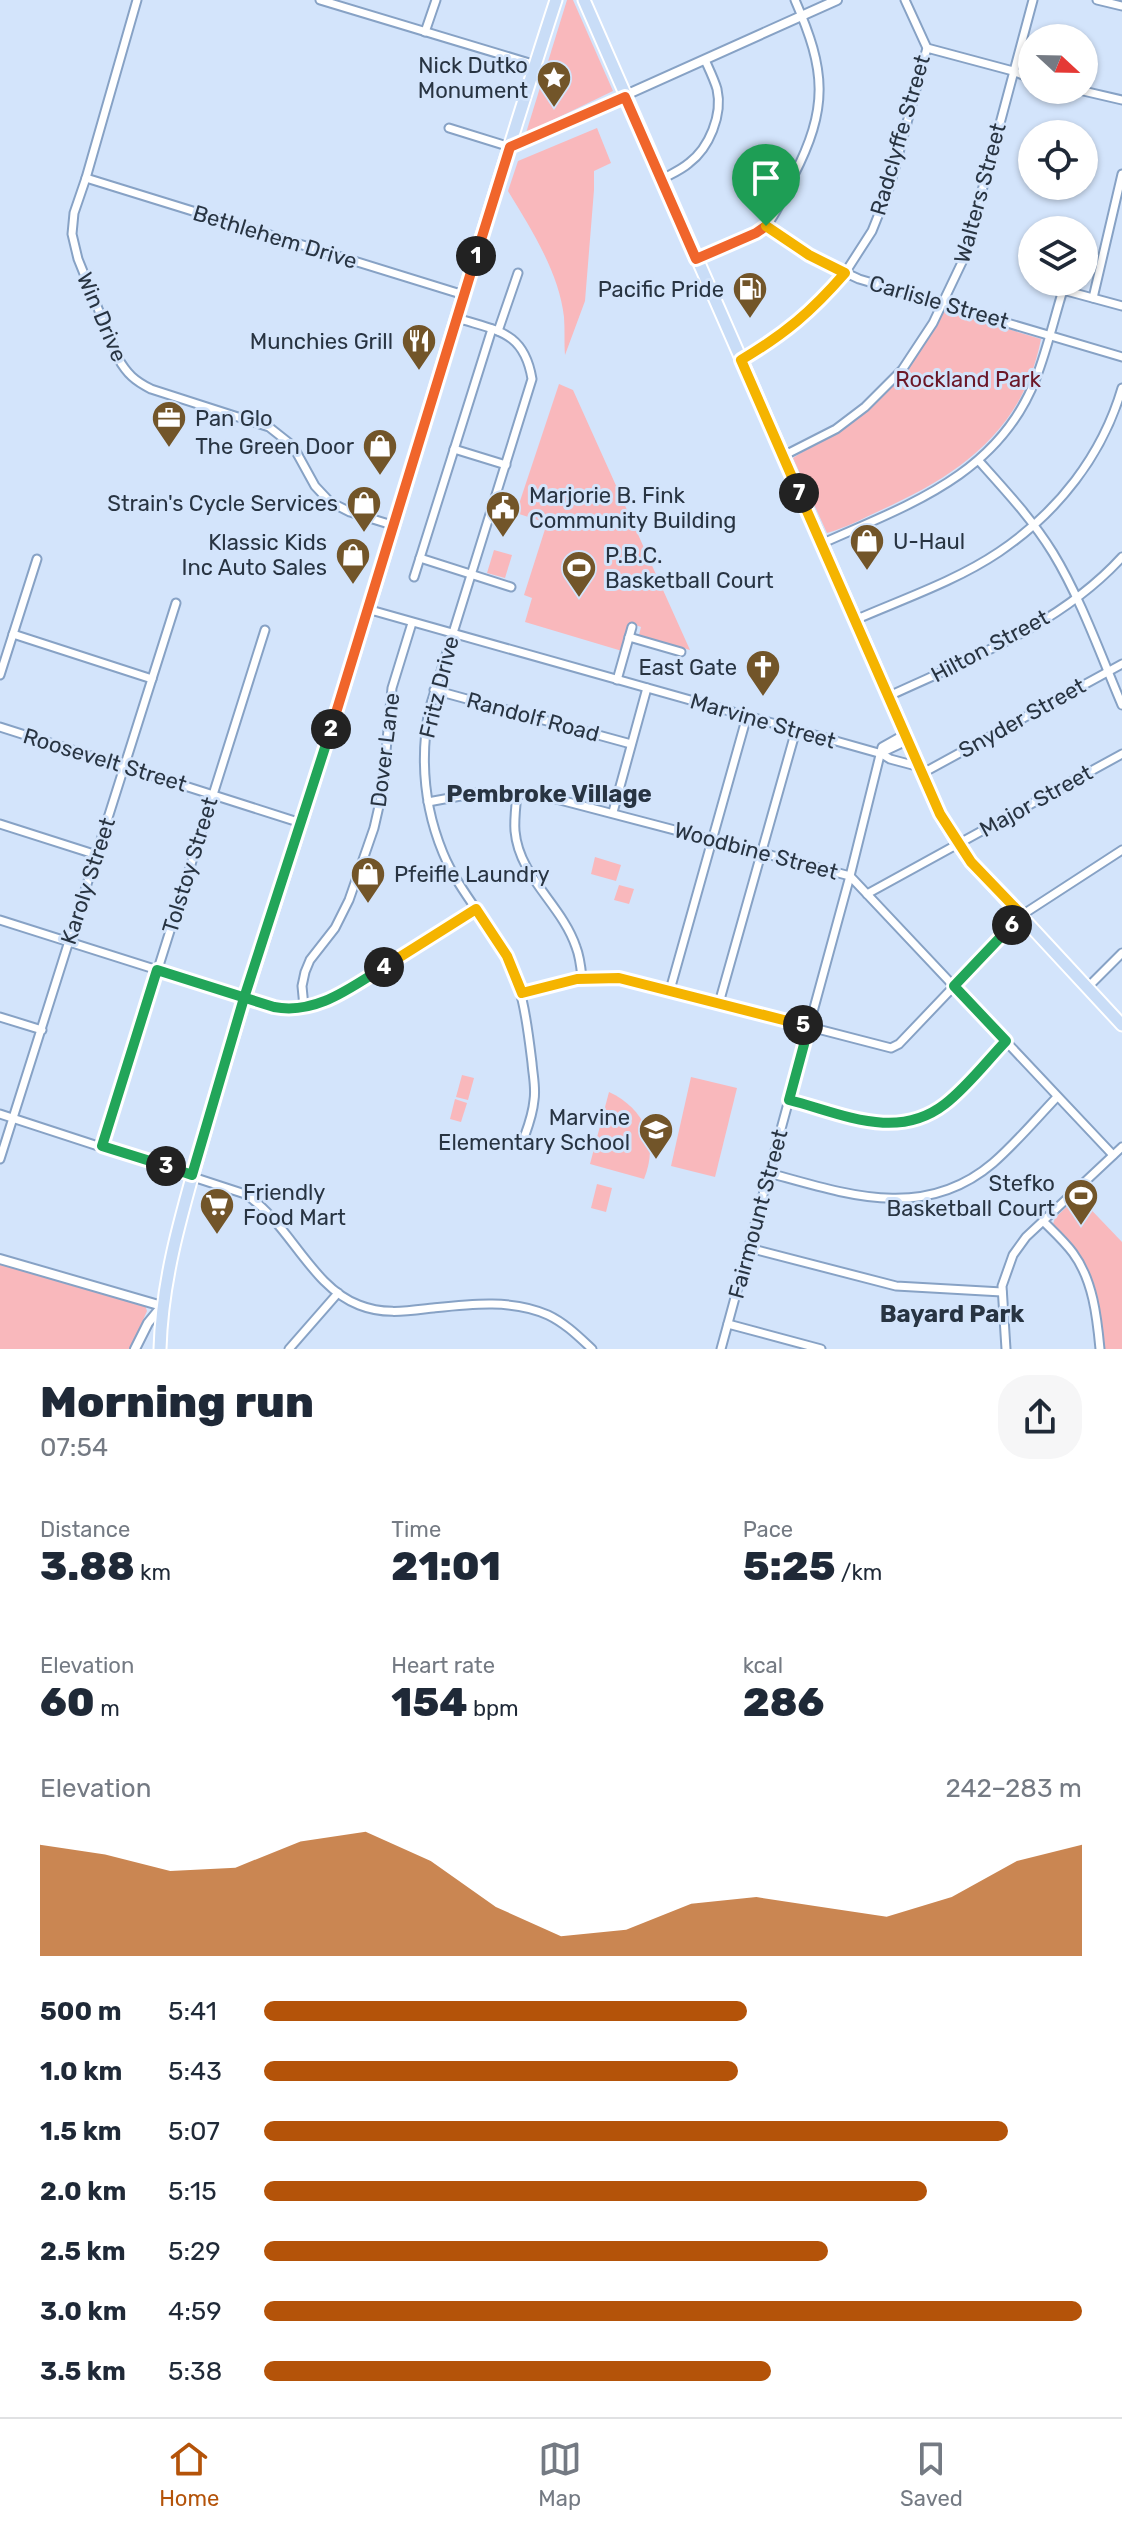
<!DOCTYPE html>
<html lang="en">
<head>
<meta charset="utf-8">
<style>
  :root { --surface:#fff; --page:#f6f6f7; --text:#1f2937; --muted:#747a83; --line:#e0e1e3; --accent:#b45309 }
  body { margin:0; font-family:Rubik,sans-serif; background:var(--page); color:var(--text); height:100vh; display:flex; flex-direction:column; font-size:30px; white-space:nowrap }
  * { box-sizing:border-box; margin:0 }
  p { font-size:26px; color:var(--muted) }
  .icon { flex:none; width:44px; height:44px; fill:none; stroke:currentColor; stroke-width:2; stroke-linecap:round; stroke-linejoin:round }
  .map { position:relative; height:1349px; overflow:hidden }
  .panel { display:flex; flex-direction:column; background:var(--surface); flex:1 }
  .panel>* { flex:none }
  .needle { width:52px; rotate:112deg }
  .tools { position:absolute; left:1018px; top:24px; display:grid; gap:16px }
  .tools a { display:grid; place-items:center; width:80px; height:80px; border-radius:50%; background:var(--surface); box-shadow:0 2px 6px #0004; font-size:40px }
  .pin { position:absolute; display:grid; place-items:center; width:68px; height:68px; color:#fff; margin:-82px -34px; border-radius:50% 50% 50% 0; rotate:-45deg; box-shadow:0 0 8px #0007 }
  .pin .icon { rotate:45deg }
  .km { position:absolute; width:40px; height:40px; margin:-20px; border-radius:50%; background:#222; color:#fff; font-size:22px; line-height:40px; text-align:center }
  .round { display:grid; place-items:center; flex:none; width:84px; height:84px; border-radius:32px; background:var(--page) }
  .head { display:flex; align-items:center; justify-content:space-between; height:136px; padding:0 40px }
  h1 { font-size:44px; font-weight:800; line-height:60px }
  .stats { display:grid; grid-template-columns:repeat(3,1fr); gap:12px; height:136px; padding:8px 40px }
  .stats div { display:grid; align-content:center }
  .stats b { font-size:40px; font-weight:800 }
  .stats small { font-size:22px; font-weight:400 }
  .stats p { font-size:22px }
  .chart { height:224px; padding:16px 40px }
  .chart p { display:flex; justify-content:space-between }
  .chart svg { width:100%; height:144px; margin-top:8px; fill:var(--accent); opacity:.7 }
  ul { padding:0 40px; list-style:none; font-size:26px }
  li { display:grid; grid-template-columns:128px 96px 1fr; align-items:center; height:60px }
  li i { height:20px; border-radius:10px; background:var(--accent) }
  .tab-bar { display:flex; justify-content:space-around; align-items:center; height:112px; border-top:2px solid var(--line); background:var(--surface); font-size:22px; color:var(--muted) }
  .tab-bar a { display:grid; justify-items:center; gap:4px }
  .tab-bar .active { color:var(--accent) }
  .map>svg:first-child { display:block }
</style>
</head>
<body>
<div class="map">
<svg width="1122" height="1349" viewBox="0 0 1122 1349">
  <rect width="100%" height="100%" fill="#d3e4fb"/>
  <g fill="#f9b8bc">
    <polygon points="567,0 573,0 613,91 526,133"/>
    <path d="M597,128L611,163L594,171V190L585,301L565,355C564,343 565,330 564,317C559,272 531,229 508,191L518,161Z"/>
    <path d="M945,310L1041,339C1023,431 959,475 879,511C862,519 845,528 827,533L793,458C807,448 823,442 837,433C886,400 917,361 945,310Z"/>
    <polygon points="559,384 573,390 690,650 639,635 641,627 630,623 622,651 525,622 532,598 524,595 547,523 516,513"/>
    <polygon points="494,550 512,555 505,578 487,573"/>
    <polygon points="595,857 621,865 616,881 591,874"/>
    <polygon points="619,885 634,889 629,904 614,900"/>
    <polygon points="462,1075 474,1078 468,1100 456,1097"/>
    <polygon points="691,1077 737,1088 715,1177 671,1166"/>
    <path d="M609,1092C645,1109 659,1142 644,1179L590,1164Z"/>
    <polygon points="455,1099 467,1103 461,1122 450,1119"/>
    <polygon points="597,1184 612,1188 606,1212 591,1208"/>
    <path d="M1078,1196L1122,1242V1349H1104C1101,1319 1096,1284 1081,1258C1073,1245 1062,1236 1053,1224L1055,1218Z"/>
    <polygon points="0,1263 145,1305 147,1311 130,1349 0,1349"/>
  </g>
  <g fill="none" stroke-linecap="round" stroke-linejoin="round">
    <defs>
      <g id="minor">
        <path d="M137,0L86,178L74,213L72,234L78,259L118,358C127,374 135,381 151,389L269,427L293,446L315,486L330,502L350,512L392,525"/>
        <polyline points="320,0 536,65"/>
        <polyline points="1097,0 1122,6"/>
        <polyline points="425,32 436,0"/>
        <polyline points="927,48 1013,71 1032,79"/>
        <polyline points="1079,90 1122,100"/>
        <polyline points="449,128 510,147"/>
        <polyline points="86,178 464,295"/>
        <path d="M662,179C671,174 681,170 689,163C709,148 723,115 717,89C714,79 709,69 705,60"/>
        <polyline points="766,226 816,259 859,279 1122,357"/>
        <path d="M696,259L756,233L766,226C778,212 785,193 793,177C829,107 826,71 795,0"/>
        <polyline points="1093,298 1122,174"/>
        <path d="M457,318C497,331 524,331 532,379L429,710C420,759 424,807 443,853C457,887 483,916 501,947C523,983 527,1022 532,1063C533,1076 536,1088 534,1100C533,1112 529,1124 525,1135"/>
        <polyline points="498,331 518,273"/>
        <polyline points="741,360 777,338 808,313 845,273 872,231 890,186 927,48 905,0"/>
        <polyline points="454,449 506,465"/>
        <polyline points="783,456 836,429 865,407 902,370 933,323 964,258 1033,0"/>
        <path d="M979,461C1005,490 1032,519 1053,553C1081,599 1101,656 1122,705"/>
        <path d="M821,544C908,505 999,475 1036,378C1047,350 1054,319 1063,290L1122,306"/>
        <polyline points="420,558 511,587"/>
        <polyline points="414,577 492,329"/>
        <polyline points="367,609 882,754 890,759 920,767"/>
        <path d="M855,620C903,599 956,581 999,552C1058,512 1102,456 1122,388"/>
        <polyline points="13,634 152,679"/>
        <polyline points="629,637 681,652"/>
        <polyline points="0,675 37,559"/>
        <polyline points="617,680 632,627"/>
        <polyline points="434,690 631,744"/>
        <path d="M889,696C971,658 1060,625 1122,557"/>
        <polyline points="0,727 301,823"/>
        <polyline points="883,752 900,744 901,740"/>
        <polyline points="923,773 1122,664"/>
        <path d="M517,793C516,806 514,819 515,831C519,877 562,905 576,947C580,957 581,968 582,978"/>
        <polyline points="428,802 477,793 541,795 850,876 1113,1155"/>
        <polyline points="613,812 647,688"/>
        <polyline points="0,824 97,855"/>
        <polyline points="867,894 1122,754"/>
        <path d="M0,920L274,1007C298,1011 319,1005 340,994L476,909"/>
        <polyline points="1087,988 1122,953"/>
        <polyline points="670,990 747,716"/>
        <polyline points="522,993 582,978 628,980 891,1048 899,1044 1022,915 1122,850"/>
        <polyline points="719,1003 796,730"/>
        <polyline points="304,1007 302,986 305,972 310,960 335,928 349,900 374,828 382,793 392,688 412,623"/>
        <polyline points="0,1017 42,1030"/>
        <path d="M789,1100C819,1108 852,1121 884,1124C937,1129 973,1075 1006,1041"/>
        <path d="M0,1114L245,1194C289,1222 311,1287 359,1305C384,1315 407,1311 433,1308C470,1304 513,1299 548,1315C565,1323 579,1337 592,1349"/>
        <polyline points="102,1146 265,630"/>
        <polyline points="0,1159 176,603"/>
        <path d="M769,1173C846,1194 924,1222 993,1163C1016,1143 1036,1119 1057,1097"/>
        <path d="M1043,1221C1053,1231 1065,1242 1073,1253C1093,1280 1097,1317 1100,1349"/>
        <polyline points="749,1248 896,1286 1002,1292"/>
        <polyline points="728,1324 821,1349"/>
        <polyline points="289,1349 338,1293"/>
        <polyline points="721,1349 850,876 882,747 898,738 901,740 908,737"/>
        <polyline points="1006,1349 1002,1286 1013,1255 1026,1237 1122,1147"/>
      </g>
      <g id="tertiary">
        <polyline points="510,147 837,0"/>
        <polyline points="0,1259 162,1306 148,1323 135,1349"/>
      </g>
      <g id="primary">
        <polyline points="584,0 940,814 958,844 971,862 1122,1025"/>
        <path d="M160,1349C162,1275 184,1206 204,1135C235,1024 272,914 307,804C393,537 469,267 556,0"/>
      </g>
    </defs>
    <use href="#minor" stroke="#87a2c5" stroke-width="11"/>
    <use href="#tertiary" stroke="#87a2c5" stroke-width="12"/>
    <use href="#primary" stroke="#fff" stroke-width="15"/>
    <use href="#minor" stroke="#fff" stroke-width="7"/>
    <use href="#tertiary" stroke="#fff" stroke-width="8"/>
    <use href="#primary" stroke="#c9ddf7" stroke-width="11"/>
  </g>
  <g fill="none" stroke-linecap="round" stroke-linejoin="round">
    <defs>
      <polyline id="split-1" points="476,256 510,147 625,97 696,259 756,233 766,226"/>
      <polyline id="split-2" points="331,729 476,256"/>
      <polyline id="split-3" points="166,1166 192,1175 244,998 331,729"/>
      <path id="split-4" d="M166,1166L102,1146L157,970L274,1007C316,1015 350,988 384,967"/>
      <polyline id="split-5" points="384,967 476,909 507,956 522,993 577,979 619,978 803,1025"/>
      <path id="split-6" d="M803,1025L809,1026L789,1100C841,1113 896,1142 945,1104C967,1087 986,1062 1006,1041L954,986L1012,925"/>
      <polyline id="split-7" points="799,493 940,814 971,862 1022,915 1012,925"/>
      <path id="split-8" d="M766,226L809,255L845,273C811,312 785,334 741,360L799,493"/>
    </defs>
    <use href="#split-1" stroke="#fff" stroke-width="16"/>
    <use href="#split-2" stroke="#fff" stroke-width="16"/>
    <use href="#split-3" stroke="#fff" stroke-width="16"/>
    <use href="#split-4" stroke="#fff" stroke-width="16"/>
    <use href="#split-5" stroke="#fff" stroke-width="16"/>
    <use href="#split-6" stroke="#fff" stroke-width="16"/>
    <use href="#split-7" stroke="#fff" stroke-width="16"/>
    <use href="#split-8" stroke="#fff" stroke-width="16"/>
    <use href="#split-1" stroke="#f0652b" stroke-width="10"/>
    <use href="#split-2" stroke="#f0652b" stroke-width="10"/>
    <use href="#split-3" stroke="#22a559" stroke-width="10"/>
    <use href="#split-4" stroke="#22a559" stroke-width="10"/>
    <use href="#split-5" stroke="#f5b400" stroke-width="10"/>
    <use href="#split-6" stroke="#22a559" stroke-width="10"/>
    <use href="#split-7" stroke="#f5b400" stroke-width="10"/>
    <use href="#split-8" stroke="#f5b400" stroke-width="10"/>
  </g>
  <defs>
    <symbol id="sight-pin" viewBox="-11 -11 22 30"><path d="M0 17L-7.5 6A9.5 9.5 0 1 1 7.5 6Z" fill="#725529" stroke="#d3e4fb"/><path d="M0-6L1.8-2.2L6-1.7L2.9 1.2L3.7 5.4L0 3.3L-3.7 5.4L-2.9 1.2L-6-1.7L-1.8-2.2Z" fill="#fff"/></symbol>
    <symbol id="fuel-pin" viewBox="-11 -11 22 30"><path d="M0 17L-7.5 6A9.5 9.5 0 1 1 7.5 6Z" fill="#725529" stroke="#d3e4fb"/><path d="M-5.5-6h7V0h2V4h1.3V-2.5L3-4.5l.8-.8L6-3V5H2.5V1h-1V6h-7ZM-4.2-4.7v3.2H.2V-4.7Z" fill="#fff"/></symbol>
    <symbol id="restaurant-pin" viewBox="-11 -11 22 30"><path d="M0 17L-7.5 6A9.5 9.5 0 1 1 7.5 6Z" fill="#725529" stroke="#d3e4fb"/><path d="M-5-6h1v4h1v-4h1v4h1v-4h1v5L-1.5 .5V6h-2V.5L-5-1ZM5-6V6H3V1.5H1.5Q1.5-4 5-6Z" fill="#fff"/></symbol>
    <symbol id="office-pin" viewBox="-11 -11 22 30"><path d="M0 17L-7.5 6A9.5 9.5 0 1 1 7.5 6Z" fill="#725529" stroke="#d3e4fb"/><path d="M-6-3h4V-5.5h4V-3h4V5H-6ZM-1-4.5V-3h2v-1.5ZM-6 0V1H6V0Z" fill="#fff"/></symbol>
    <symbol id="shop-pin" viewBox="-11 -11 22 30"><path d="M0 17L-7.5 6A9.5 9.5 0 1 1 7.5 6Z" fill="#725529" stroke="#d3e4fb"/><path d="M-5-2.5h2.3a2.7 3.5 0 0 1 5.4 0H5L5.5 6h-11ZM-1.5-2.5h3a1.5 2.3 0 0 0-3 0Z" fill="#fff"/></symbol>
    <symbol id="civic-pin" viewBox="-11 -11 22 30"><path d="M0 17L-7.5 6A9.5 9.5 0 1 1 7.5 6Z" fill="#725529" stroke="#d3e4fb"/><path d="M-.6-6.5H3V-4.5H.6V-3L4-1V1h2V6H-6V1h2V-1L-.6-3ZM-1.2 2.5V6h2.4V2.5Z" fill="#fff"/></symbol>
    <symbol id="stadium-pin" viewBox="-11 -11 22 30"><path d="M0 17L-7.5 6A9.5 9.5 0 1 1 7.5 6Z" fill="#725529" stroke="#d3e4fb"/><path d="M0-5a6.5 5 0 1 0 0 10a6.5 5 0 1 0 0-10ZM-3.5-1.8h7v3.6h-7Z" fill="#fff"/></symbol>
    <symbol id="church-pin" viewBox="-11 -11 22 30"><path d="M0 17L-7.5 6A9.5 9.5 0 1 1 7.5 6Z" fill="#725529" stroke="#d3e4fb"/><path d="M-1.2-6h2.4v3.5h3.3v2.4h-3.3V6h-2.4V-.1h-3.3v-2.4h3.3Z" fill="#fff"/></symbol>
    <symbol id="school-pin" viewBox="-11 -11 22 30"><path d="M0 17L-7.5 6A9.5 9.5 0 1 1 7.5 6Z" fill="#725529" stroke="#d3e4fb"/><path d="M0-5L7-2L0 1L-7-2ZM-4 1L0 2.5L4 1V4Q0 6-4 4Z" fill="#fff"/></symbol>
    <symbol id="supermarket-pin" viewBox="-11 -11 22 30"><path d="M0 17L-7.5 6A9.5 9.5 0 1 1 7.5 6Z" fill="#725529" stroke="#d3e4fb"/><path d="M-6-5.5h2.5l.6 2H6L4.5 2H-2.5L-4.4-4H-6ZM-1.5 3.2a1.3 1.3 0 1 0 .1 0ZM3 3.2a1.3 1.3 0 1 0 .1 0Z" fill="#fff"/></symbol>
  </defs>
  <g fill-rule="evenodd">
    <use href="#sight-pin" x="534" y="58" width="40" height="54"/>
    <use href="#fuel-pin" x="730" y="269" width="40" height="54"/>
    <use href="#restaurant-pin" x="399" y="321" width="40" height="54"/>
    <use href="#office-pin" x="149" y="398" width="40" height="54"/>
    <use href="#shop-pin" x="360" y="426" width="40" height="54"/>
    <use href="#shop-pin" x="344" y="483" width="40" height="54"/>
    <use href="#civic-pin" x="483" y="488" width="40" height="54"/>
    <use href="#shop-pin" x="847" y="521" width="40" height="54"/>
    <use href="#shop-pin" x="333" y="535" width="40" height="54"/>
    <use href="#stadium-pin" x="559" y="548" width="40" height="54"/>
    <use href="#church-pin" x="743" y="647" width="40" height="54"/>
    <use href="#shop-pin" x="348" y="854" width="40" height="54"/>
    <use href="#school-pin" x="636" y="1110" width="40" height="54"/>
    <use href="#stadium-pin" x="1061" y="1176" width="40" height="54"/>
    <use href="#supermarket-pin" x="197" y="1185" width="40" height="54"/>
  </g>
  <g text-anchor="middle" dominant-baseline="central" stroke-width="6" stroke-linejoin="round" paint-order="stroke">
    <g font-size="22" fill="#283442" stroke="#d3e4fb" text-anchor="end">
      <text x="528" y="65">Nick Dutko<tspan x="528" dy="25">Monument</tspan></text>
      <text x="724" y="289">Pacific Pride</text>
      <text x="393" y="341">Munchies Grill</text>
      <text x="195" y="418" text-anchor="start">Pan Glo</text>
      <text x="354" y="446">The Green Door</text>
      <text x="529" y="495" text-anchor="start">Marjorie B. Fink<tspan x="529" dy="25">Community Building</tspan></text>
      <text x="338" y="503">Strain's Cycle Services</text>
      <text x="893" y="541" text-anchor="start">U-Haul</text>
      <text x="327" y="542">Klassic Kids<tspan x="327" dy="25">Inc Auto Sales</tspan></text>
      <text x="605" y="555" text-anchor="start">P.B.C.<tspan x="605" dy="25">Basketball Court</tspan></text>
      <text x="737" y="667">East Gate</text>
      <text x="394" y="874" text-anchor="start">Pfeifle Laundry</text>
      <text x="630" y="1117">Marvine<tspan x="630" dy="25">Elementary School</tspan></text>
      <text x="1055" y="1183">Stefko<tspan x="1055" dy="25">Basketball Court</tspan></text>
      <text x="243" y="1192" text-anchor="start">Friendly<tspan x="243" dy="25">Food Mart</tspan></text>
    </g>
    <g font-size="22" fill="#283442" stroke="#d3e4fb">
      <text transform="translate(900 135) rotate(-74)">Radclyffe Street</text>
      <text transform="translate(980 193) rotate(-75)">Walters Street</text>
      <text transform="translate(275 237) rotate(17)">Bethlehem Drive</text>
      <text transform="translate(939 302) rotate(16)">Carlisle Street</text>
      <text transform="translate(102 317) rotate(67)">Win Drive</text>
      <text transform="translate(990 646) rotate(-28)">Hilton Street</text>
      <text transform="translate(439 687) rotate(-76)">Fritz Drive</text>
      <text transform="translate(533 717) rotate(15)">Randolf Road</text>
      <text transform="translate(1022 718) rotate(-29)">Snyder Street</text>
      <text transform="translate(763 721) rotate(16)">Marvine Street</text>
      <text transform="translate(385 750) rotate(-83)">Dover Lane</text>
      <text transform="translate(105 760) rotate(17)">Roosevelt Street</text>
      <text transform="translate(1036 801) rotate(-29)">Major Street</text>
      <text transform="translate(756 851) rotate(15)">Woodbine Street</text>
      <text transform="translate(190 865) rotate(-73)">Tolstoy Street</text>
      <text transform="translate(88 881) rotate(-72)">Karoly Street</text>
      <text transform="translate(758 1214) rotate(-75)">Fairmount Street</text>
    </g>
    <g font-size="22" fill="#6b1727" stroke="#d3e4fb">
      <text x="968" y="379">Rockland Park</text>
    </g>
    <g font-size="24" font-weight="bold" fill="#283442" stroke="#d3e4fb">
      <text x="549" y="794">Pembroke Village</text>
      <text x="952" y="1314">Bayard Park</text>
    </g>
  </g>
</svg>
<div class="tools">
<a><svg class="needle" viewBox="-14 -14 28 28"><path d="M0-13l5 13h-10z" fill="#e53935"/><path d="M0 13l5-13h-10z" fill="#747a83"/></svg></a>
<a><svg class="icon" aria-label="locate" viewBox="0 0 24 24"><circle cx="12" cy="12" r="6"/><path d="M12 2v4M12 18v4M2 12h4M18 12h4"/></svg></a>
<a><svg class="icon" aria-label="layers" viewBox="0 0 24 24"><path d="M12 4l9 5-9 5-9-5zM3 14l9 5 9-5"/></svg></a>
</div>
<div class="pin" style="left:766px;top:226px;background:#1e9e55"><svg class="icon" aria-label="arrive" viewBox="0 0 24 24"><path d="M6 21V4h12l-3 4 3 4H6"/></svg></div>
<b class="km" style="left:476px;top:256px">1</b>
<b class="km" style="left:331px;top:729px">2</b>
<b class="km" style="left:166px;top:1166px">3</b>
<b class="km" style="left:384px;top:967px">4</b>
<b class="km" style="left:803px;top:1025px">5</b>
<b class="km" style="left:1012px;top:925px">6</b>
<b class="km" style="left:799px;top:493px">7</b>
</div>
<section class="panel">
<div class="head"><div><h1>Morning run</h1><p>07:54</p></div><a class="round"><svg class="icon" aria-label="share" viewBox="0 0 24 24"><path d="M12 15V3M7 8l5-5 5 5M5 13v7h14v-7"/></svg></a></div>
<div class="stats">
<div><p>Distance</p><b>3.88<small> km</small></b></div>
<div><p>Time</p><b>21:01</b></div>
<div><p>Pace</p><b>5:25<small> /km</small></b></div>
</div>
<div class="stats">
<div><p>Elevation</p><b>60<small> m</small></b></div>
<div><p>Heart rate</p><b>154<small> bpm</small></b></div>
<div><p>kcal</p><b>286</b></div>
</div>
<div class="chart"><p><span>Elevation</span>242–283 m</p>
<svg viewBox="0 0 160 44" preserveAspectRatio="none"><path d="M0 44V10L10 13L20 18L30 17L40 9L50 6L60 15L70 29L80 38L90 36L100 28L110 26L120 29L130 32L140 26L150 15L160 10V44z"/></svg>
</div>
<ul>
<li><b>500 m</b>5:41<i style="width:59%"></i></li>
<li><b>1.0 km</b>5:43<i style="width:58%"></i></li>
<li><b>1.5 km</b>5:07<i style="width:91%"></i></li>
<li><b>2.0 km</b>5:15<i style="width:81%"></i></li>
<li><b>2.5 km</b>5:29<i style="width:69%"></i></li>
<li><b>3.0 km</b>4:59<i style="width:100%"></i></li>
<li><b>3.5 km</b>5:38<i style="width:62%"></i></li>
</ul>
</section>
<nav class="tab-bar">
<a class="active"><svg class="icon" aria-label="home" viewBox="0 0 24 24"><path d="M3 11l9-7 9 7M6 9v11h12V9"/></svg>Home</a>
<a><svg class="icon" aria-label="map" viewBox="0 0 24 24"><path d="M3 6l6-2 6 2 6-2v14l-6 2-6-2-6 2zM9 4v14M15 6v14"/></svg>Map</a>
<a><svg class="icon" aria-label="saved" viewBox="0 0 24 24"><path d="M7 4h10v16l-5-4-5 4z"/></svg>Saved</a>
</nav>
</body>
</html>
